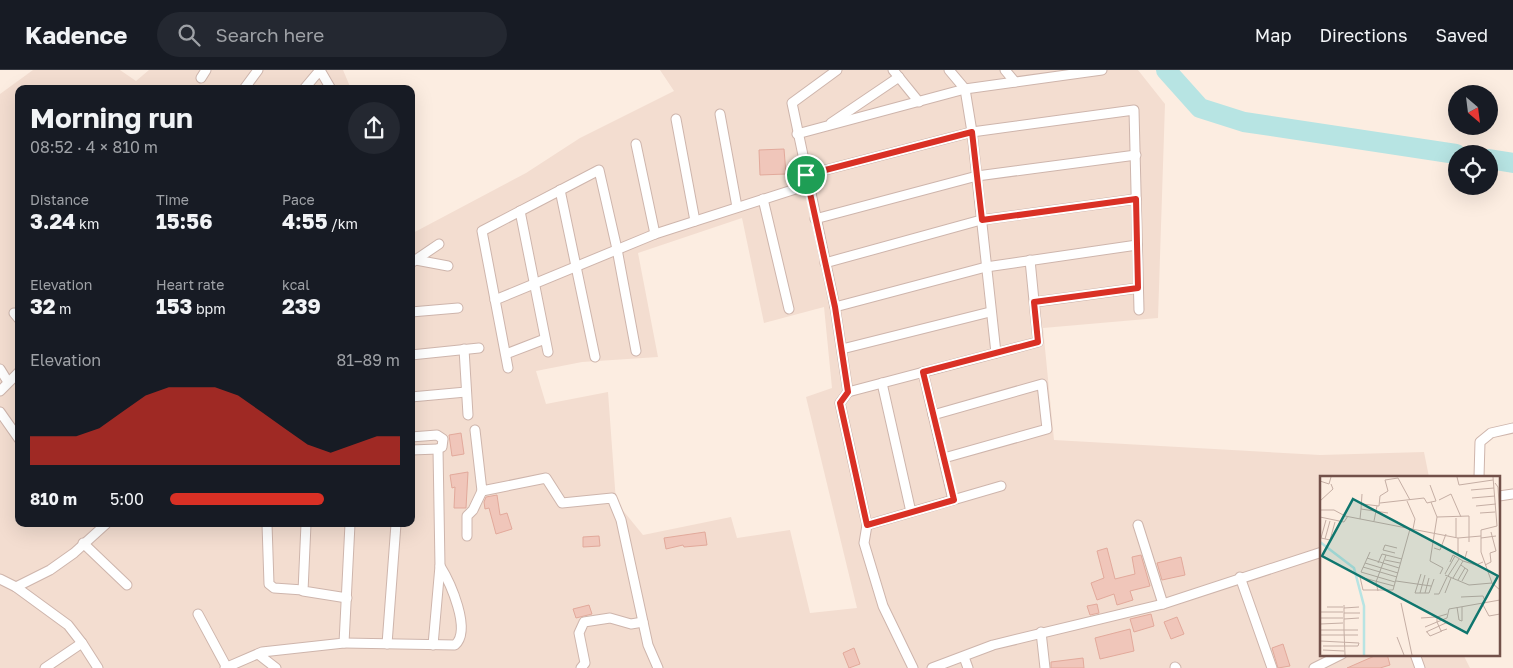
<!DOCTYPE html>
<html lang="en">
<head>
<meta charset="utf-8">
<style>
  :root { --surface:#171b24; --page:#242831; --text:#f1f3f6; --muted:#9ea1a6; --line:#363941; --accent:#d93025 }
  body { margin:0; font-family:"Golos Text",sans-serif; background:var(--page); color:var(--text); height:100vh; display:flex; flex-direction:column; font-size:19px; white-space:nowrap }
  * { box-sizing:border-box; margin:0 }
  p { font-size:16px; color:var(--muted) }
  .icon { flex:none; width:28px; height:28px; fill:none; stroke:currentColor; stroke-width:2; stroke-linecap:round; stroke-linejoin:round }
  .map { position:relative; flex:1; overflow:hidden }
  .details { position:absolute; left:15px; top:15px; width:400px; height:442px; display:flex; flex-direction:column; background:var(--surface); border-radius:10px; box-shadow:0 5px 20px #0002 }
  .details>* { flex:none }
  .needle { width:32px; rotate:152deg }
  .tools { position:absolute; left:1448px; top:15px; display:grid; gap:10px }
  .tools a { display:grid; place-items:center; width:50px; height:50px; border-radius:50%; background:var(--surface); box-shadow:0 5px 20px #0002; font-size:25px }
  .pin { position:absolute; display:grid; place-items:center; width:42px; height:42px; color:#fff; margin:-21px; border:2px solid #fff; border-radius:50%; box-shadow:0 1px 5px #0007 }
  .round { display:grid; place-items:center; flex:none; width:52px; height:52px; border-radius:26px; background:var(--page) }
  .summary { display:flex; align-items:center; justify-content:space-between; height:85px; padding:0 15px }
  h1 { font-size:28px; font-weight:700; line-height:38px }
  .metrics { display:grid; grid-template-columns:repeat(3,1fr); gap:8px; height:85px; padding:5px 15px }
  .metrics div { display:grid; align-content:center }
  .metrics b { font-size:21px; font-weight:700 }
  .metrics small { font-size:14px; font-weight:400 }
  .metrics p { font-size:14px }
  .chart { height:140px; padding:10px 15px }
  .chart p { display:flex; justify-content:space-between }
  .chart svg { width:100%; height:90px; margin-top:5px; fill:var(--accent); opacity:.7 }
  ul { padding:0 15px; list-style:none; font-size:16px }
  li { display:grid; grid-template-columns:80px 60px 1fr; align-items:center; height:38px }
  li i { height:12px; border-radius:6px; background:var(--accent) }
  header { display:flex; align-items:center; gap:30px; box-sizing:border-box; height:70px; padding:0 25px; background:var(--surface); border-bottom:1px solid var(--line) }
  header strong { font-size:24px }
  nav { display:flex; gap:28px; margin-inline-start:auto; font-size:18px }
  .search { width:350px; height:45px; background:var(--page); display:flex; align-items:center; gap:12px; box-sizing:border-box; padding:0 18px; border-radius:28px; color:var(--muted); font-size:19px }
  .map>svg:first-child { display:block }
</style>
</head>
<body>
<header>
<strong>Kadence</strong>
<div class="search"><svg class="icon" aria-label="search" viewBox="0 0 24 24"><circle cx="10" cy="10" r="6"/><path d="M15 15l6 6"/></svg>Search here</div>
<nav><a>Map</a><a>Directions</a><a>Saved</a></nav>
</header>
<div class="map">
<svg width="1513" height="598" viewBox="0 0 1513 598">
  <rect width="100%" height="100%" fill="#fcede1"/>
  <path fill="#f3ddd0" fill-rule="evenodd" d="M33,0H120L136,11L149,0H343L351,19H19V454H411V164L526,103L580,68L674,21L660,0H1138L1165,34L1158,248L1043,258L1054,370L1320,385L1424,382L1429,407H1322V584H1463L1470,598H0V24ZM742,148L764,253L824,237L832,318L806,327L857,538L810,543L790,460L737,468L731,447L643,465L616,432L608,322L546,334L536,301L582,292L658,287L638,183Z"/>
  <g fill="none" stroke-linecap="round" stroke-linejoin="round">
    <g stroke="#b7e4e3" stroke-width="20">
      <polyline points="1166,0 1200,38 1244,52 1456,84"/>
      <polyline points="1489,89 1513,93"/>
    </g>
  </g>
  <g fill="#f0c6ba" stroke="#e2a99b">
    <polygon points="784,79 786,104 760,105 759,80"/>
    <polygon points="461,363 464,384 452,386 449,365"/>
    <polygon points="468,402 466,438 454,438 455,417 452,418 450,405"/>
    <polygon points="497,425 500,445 507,443 512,459 496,464 489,438 485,439 484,432 486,427"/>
    <polygon points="705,462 707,475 684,477 683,475 666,479 664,468"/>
    <polygon points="599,466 600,476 583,477 583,467"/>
    <polygon points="1107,478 1115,509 1135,504 1132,487 1141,485 1150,516 1130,521 1133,530 1117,535 1114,524 1097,530 1091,513 1104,508 1097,481"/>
    <polygon points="1181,487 1185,505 1162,510 1157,493"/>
    <polygon points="1097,534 1099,543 1090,545 1087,536"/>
    <polygon points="589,535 592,544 576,548 573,539"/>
    <polygon points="1151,544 1154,556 1134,562 1130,549"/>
    <polygon points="1177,547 1184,564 1171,569 1164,552"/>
    <polygon points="1130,559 1134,581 1100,589 1095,568"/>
    <polygon points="1283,574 1290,596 1278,598 1272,578"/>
    <polygon points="854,578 860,594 849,598 843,583"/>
    <polygon points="1379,584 1387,584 1390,595 1380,598 1347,598"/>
    <polygon points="1083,588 1084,598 1051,598 1051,592"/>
  </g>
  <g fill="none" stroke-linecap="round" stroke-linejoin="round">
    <defs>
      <g id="street">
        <polyline points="837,0 792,33 835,237 848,322 840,333 867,455 864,473 883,536 913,598"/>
        <polyline points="893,0 919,32"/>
        <polyline points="949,0 965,19 972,62 996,283"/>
        <polyline points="1005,0 1015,12"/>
        <polyline points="201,8 206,0"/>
        <polyline points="244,19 258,0"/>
        <polyline points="304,19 320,0 331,19"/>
        <polyline points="720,44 737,137"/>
        <polyline points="676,49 695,151"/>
        <polyline points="831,53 899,7"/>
        <polyline points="797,64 965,19 1102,0"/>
        <polyline points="636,74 655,164"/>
        <polyline points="806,105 972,62 1134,40 1139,240"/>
        <polyline points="560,120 595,287"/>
        <polyline points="763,129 789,239"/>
        <polyline points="520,141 548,282"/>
        <polyline points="815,149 977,106 1136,85"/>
        <polyline points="416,190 448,196"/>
        <polyline points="411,193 439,174"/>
        <polyline points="825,193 981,150 1136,129"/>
        <polyline points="495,230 655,164 808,115"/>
        <polyline points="1035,232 1138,218"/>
        <polyline points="835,237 986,197 1137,175"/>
        <polyline points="411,242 458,238"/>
        <polyline points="14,243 19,249"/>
        <polyline points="464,279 468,345"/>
        <polyline points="842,279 990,242"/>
        <polyline points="506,284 545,269"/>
        <polyline points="411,285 479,278"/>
        <polyline points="508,298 482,161 599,100 617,179 636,281"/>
        <polyline points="0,299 8,312"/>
        <polyline points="923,302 953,430"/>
        <polyline points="882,313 911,442"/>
        <polyline points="0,321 19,302"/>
        <polyline points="848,322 1038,272 1030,190"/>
        <polyline points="411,327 466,322"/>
        <polyline points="0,342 19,369"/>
        <polyline points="933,345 1042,314 1047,359 944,388"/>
        <polyline points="475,360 482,421 546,408 562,433 612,428 621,450 648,575 658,598"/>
        <polyline points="411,367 437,365 443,369 442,377 438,379 440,496 433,575"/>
        <polyline points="411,380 438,379"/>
        <polyline points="1479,407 1480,372 1491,363 1513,358"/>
        <polyline points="1499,426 1513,424"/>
        <polyline points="267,454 269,514 274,518 303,520"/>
        <polyline points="306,454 303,521 347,528"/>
        <polyline points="867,455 1001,416"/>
        <polyline points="1138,455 1163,534"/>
        <polyline points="467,466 467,446 473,440 482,421"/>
        <polyline points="83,473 127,515"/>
        <polyline points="1240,507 1272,598"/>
        <polyline points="0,509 16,517 68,555 82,573 98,598"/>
        <polyline points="16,517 50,500 74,483 106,454"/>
        <polyline points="198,544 226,596"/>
        <polyline points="1041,562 1045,598"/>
        <path d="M344,573L455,575C472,560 450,512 440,496"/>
        <polyline points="387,574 396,454"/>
        <polyline points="258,584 276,598"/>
        <polyline points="1415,584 1420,598"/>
        <polyline points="964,587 968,598"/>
        <polyline points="1175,597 1176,598"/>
        <polyline points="45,598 82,573"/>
        <polyline points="225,598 262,582 344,573 350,454"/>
        <polyline points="581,598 585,593 579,563 584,552 610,548 631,554 643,552"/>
        <polyline points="932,598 993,575 1163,534 1322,482"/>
        <polyline points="1314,598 1342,584"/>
      </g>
    </defs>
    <use href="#street" stroke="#ceb5ac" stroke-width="11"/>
    <use href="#street" stroke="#fff" stroke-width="9"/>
  </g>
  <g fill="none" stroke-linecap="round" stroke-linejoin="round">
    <defs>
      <polygon id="route" points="972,62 982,150 1136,129 1138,218 1034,232 1038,272 923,302 954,430 867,455 840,333 848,322 835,237 806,105"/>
    </defs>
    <use href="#route" stroke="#fff" stroke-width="10"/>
    <use href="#route" stroke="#d93025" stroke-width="6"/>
  </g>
  <g transform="translate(1320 406)">
    <rect width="180" height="180" fill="#fcede1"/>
    <path fill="none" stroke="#b7e4e3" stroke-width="2.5" d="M0,66L34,92L44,130V179"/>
    <path fill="none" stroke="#c5aea4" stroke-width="1" d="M137,1L139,9L173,4M173,1L177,50L161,54V76L172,107L180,114M0,5L9,8L11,1M175,7L178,11L180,43M110,9L116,25L111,26M151,14L174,12M152,22L175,20M119,24L131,18L141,41M0,25L13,13L11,8M87,25L95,43L93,53M60,27L104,22L107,27L111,26L117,41L110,85L123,92L120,98M42,28L59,30L60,20L68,15L65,4L78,2L90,24M156,30L176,28M41,33L42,18M0,34H14L25,40L138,62L161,60M160,37L175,36M0,41L24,46L28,40M117,41L149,40V66M40,43L41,33L68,37M6,44L1,62L10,64L15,46M54,45L57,30M136,61V42M138,62V78L145,82L147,75M161,62L176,60M5,63L10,45M114,72L120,74L126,58M50,76L41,96L75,106M75,77L63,74L65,69L77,72M47,82L79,92M65,84L80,87M130,86L133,79L143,85M45,87L78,97M58,87L62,78L82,83M165,89L171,86L170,77L176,75L171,56M43,91L77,101M101,98L95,117H109L114,103M125,98L135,80M125,99L149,109L172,107M128,100L139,83M40,101L43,114H73L90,53M40,101L74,110M133,102L143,85L156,89L163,86M138,104L145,92L141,89M76,105L111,110M142,105L148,94L145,92M58,115L56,106L66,79M100,117L105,99M105,117L109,102M125,117L131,102M114,118H119L127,101M141,121L163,120L165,125M81,127L92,179M162,127L169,140L180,138M7,131H23M137,131L139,144L142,145V131M24,132L39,131M0,136H23M24,137H40M0,142H23M101,142L116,141M24,143L39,142M0,148L23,147M105,151L117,146V141L127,138M127,153L121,155L117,146L127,142L129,133L180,124M0,154H24V129M106,156L128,146M107,156L110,160L122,155M0,159H38M77,161L84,179M0,165L39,167L38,170H3M3,174L24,175M25,179L24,154H38"/>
    <path fill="#0f766e" fill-opacity="0.15" stroke="#0f766e" stroke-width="2.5" d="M33,23L178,100L147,157L2,80Z"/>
    <rect width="180" height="180" fill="none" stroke="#725049" stroke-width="2.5"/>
  </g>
</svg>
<div class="tools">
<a><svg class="needle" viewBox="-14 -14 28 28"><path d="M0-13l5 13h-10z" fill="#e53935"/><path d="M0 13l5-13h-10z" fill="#9ea1a6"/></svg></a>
<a><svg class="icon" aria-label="locate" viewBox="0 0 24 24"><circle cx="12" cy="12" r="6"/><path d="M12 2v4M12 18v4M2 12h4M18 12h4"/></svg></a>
</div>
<div class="pin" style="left:806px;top:105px;background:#1e9e55"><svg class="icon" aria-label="arrive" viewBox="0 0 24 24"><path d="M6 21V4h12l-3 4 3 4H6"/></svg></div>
<section class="details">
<div class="summary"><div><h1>Morning run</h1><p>08:52 · 4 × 810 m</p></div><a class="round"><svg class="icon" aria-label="share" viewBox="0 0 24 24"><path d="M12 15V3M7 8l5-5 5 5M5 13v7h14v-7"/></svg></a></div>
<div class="metrics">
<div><p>Distance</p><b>3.24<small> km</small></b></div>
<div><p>Time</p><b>15:56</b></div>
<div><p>Pace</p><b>4:55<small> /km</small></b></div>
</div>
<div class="metrics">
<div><p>Elevation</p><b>32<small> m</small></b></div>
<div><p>Heart rate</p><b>153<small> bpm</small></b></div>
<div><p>kcal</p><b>239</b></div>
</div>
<div class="chart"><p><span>Elevation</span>81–89 m</p>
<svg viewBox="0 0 160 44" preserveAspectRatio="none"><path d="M0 44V30L10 30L20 30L30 26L40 18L50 10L60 6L70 6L80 6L90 10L100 18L110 26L120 34L130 38L140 34L150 30L160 30V44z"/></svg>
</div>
<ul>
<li><b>810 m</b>5:00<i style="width:67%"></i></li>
</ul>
</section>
</div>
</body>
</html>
